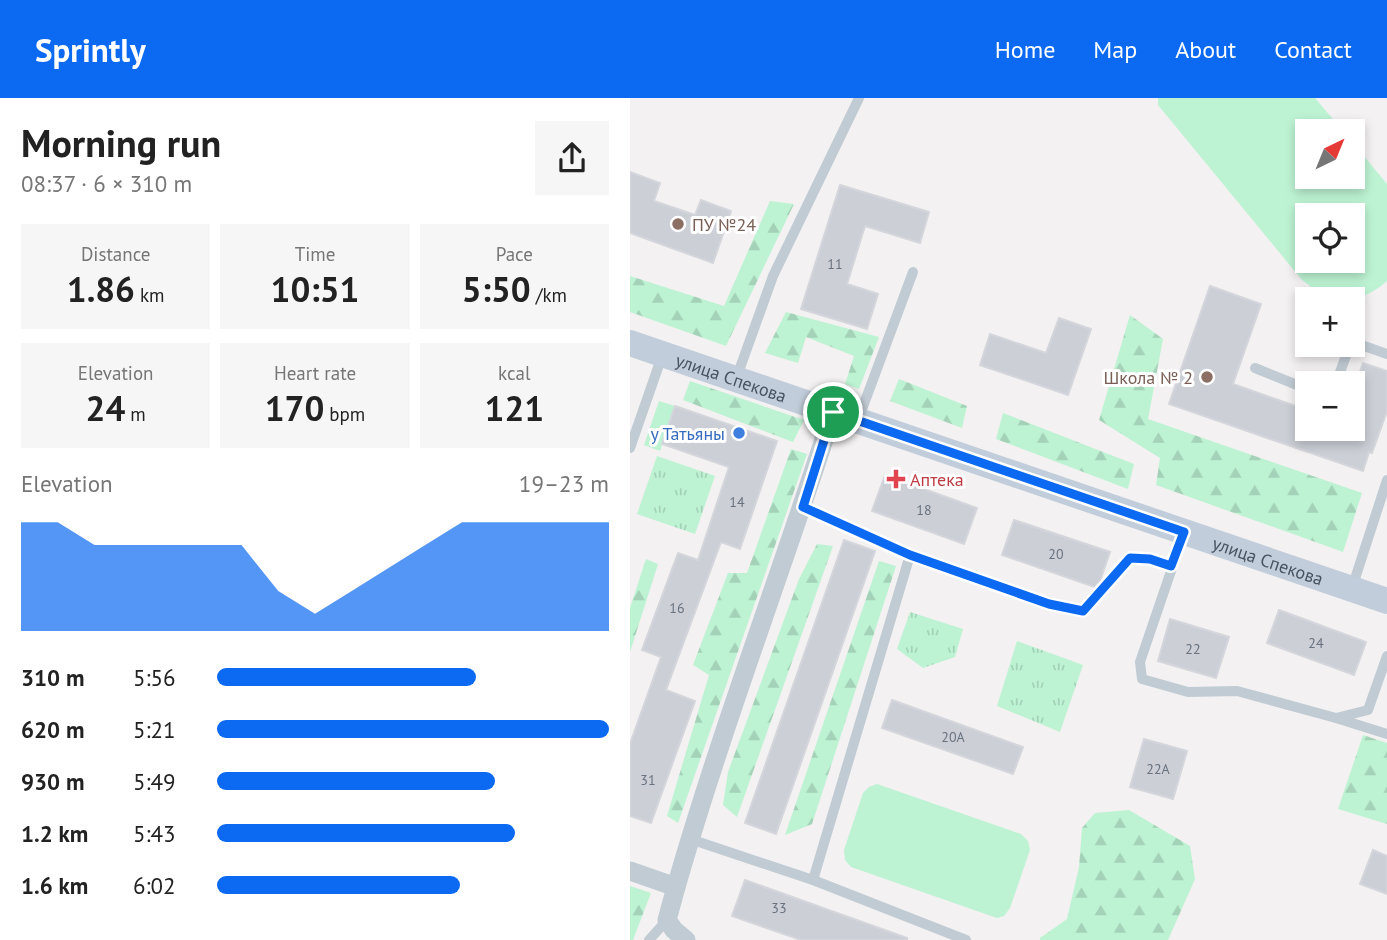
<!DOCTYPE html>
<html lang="en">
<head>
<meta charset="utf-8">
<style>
  :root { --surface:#fff; --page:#f6f6f6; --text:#222; --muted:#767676; --accent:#0c6af2 }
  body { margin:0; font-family:"PT Sans",sans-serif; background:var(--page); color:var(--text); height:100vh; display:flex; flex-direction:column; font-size:26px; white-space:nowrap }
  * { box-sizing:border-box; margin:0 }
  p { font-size:23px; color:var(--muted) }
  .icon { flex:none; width:38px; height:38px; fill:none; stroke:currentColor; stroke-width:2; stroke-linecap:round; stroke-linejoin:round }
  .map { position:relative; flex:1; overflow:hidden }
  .sheet { display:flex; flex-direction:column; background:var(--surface); width:630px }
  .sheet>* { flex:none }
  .needle { width:46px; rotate:43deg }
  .buttons { position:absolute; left:665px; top:21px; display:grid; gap:14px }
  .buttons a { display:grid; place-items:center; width:70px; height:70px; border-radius:0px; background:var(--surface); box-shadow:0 4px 10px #0003; font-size:35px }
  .pin { position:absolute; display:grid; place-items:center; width:60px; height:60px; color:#fff; margin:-30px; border:4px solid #fff; border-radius:50%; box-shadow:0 2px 7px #0007 }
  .round { display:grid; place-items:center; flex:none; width:74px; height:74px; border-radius:0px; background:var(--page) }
  .summary { display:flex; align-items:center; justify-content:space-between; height:119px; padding:0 21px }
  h1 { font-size:38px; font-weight:700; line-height:52px }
  .metrics { display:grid; grid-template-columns:repeat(3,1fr); gap:10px; height:119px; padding:7px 21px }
  .metrics div { display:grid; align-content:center; border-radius:0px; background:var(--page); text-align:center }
  .metrics b { font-size:35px; font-weight:700 }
  .metrics small { font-size:19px; font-weight:400 }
  .metrics p { font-size:19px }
  .chart { height:196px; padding:14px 21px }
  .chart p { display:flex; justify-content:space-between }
  .chart svg { width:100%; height:126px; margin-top:7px; fill:var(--accent); opacity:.7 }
  ul { padding:0 21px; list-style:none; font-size:23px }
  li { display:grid; grid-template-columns:112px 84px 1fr; align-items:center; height:52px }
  li i { height:18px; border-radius:9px; background:var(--accent) }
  header { display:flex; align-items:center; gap:42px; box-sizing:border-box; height:98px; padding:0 35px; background:var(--accent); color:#fff }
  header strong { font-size:33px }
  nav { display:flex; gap:38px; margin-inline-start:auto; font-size:24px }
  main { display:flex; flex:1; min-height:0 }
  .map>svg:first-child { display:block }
</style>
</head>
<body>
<header>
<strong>Sprintly</strong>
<nav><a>Home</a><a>Map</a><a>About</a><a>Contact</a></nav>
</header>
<main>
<section class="sheet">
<div class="summary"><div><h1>Morning run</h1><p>08:37 · 6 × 310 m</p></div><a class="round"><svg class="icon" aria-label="share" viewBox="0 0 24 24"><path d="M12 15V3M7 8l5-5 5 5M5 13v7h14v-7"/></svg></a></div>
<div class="metrics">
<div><p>Distance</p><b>1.86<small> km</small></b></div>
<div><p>Time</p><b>10:51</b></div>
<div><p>Pace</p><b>5:50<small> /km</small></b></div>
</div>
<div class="metrics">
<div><p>Elevation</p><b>24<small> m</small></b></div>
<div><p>Heart rate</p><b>170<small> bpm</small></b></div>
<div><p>kcal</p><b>121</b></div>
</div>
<div class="chart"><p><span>Elevation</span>19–23 m</p>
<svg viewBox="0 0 160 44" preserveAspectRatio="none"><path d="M0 44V6L10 6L20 14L30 14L40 14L50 14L60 14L70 30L80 38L90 30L100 22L110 14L120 6L130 6L140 6L150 6L160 6V44z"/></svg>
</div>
<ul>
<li><b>310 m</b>5:56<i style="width:66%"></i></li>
<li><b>620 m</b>5:21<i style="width:100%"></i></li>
<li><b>930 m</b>5:49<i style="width:71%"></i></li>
<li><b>1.2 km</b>5:43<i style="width:76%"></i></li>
<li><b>1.6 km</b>6:02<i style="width:62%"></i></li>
</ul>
</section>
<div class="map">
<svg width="757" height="842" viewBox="0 0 757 842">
  <defs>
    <pattern id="forest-firs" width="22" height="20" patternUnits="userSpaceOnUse" patternTransform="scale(1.75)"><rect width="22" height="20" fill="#bdf3d3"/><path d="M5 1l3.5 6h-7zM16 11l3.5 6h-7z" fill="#a4d2b8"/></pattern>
    <pattern id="park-tufts" width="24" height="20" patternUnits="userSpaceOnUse" patternTransform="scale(1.75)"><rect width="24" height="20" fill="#bdf3d3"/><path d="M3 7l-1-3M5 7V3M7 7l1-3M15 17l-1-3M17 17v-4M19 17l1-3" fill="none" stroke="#a4d2b8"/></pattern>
  </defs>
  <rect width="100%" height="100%" fill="#f3f1f1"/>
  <g fill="#bdf3d3" fill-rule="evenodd">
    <path d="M528,0H685L713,33H677V79H723V45L757,86V183C738,201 715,205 690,195C684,192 678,186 672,182L528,7ZM677,117H723V163H677Z"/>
    <polygon points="29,303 45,308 30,353 14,347"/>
    <polygon points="247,686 391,736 398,743 400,752 380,810 374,818 367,820 221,769 215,762 214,752 233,695 239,689"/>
  </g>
  <g fill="url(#forest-firs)">
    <polygon points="140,103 164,106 96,248 0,214 0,178 94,208"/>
    <polygon points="156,214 249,239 229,291 215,286 224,258 176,239 168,265 135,255"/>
    <polygon points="500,217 533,241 518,321 732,395 713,454 526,387 530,360 469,322"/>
    <polygon points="269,281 337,308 332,330 260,303"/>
    <polygon points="60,283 174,322 163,344 53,302"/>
    <polygon points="373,315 504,366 498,391 366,341"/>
    <polygon points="161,351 177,356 48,725 37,718 79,577 63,567 98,475 117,475"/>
    <polygon points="187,446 203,448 107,719 93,707 98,674 169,481"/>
    <polygon points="16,461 28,466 0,554 0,510"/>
    <polygon points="249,463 266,468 182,726 155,737"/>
    <polygon points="733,637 757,645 757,726 708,711"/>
    <polygon points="499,712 560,748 565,781 538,842 410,842 410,840 437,821 449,769 452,730 465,715"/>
    <polygon points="0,788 21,795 3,842 0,842"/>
  </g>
  <g fill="url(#park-tufts)">
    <polygon points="27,358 85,378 65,436 7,416"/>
    <polygon points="280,514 333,531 325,559 293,570 267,551"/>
    <polygon points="387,543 453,567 430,634 367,608"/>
  </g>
  <g fill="#cccfd6" stroke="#d4d6dc" stroke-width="2">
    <polygon points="0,74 30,85 24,103 65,117 71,102 101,113 83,165 0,135"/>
    <polygon points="210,87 299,114 290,145 235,128 217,186 248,196 237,231 171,211"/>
    <polygon points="580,188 631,206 603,286 677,312 677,331 723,331 723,294 733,265 757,273 757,313 742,355 739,354 733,373 539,306"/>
    <polygon points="429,220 461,231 438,297 350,267 360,236 416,255"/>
    <polygon points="45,308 147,343 110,451 91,444 36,592 65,603 21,725 0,718 0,646 31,559 12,552 48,455 68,462 99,369 32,346"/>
    <polygon points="255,377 347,410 334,446 242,413"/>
    <polygon points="384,422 480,454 470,483 465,489 372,457"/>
    <polygon points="214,442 245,453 146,736 115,725"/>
    <polygon points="649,512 736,544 724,577 637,545"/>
    <polygon points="540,521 599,539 586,580 528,563"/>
    <polygon points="262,602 393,649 383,676 252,630"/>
    <polygon points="514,641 557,653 543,701 500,689"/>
    <polygon points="743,752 757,758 757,796 730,786"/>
    <polygon points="115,782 277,840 277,842 171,842 102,818"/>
  </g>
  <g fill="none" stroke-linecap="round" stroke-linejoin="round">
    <g stroke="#c1cbd3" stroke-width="10">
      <polyline points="723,244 757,256"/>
      <polyline points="625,270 677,291"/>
      <polyline points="106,281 143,178 229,0"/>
      <polyline points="706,285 720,247"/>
      <polyline points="228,322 283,174"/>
      <polyline points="0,350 32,258"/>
      <polyline points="173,409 280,457 420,506 453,513 500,460 520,461 542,468"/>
      <polyline points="554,435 510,564 512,581 558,594 607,593 706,620"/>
      <polyline points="722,490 757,382"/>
      <polyline points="757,558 738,612 706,620 757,636"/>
      <polyline points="60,741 183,782 336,842"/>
      <polyline points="183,782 280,457"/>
      <polyline points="19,842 37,822"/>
    </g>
    <g stroke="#c1cbd3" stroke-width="19">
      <polyline points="0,773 46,789 37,822 44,832 56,842"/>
      <path d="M46,789C92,629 152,473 203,314"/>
    </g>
    <path stroke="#c2cddb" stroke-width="26" id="s1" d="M0,245L757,503"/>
  </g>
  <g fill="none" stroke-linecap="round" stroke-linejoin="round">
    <defs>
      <polygon id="route" points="203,314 554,434 541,468 520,461 500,460 453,513 419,506 280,457 173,409"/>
    </defs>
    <use href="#route" stroke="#fff" stroke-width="14"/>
    <use href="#route" stroke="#0c6af2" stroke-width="9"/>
  </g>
  <g fill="#8d6e63" stroke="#fff" stroke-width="2.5">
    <circle cx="48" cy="126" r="7"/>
    <circle cx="577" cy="279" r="7"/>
  </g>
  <circle fill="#3f7fe0" stroke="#fff" stroke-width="2.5" cx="109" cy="335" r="7"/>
  <path fill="#e0444e" stroke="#fff" stroke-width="2.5" d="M262.5 370.5h7v7h7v7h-7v7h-7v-7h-7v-7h7z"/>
  <g text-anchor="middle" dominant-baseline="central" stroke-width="6" stroke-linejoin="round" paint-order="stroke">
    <g font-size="14" fill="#68727e">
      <text x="205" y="166">11</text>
      <text x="107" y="404">14</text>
      <text x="294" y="412">18</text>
      <text x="426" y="456">20</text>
      <text x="47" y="510">16</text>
      <text x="686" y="545">24</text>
      <text x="563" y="551">22</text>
      <text x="323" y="639">20А</text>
      <text x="528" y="671">22А</text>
      <text x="18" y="682">31</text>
      <text x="149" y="810">33</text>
    </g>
    <g font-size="18" fill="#785e54" stroke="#fff" text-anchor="start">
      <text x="62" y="126">ПУ №24</text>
      <text x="563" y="279" text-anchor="end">Школа № 2</text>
    </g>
    <g font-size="18" fill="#475360" stroke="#fff">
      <text stroke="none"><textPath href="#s1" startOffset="107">улица Спекова</textPath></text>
      <text stroke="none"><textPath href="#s1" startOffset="674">улица Спекова</textPath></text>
    </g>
    <g font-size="18" fill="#366cbe" stroke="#fff" text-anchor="end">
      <text x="95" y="335">у Татьяны</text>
    </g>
    <g font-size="18" fill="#be3a42" stroke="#fff" text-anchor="start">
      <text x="280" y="381">Аптека</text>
    </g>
  </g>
</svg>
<div class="buttons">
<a><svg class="needle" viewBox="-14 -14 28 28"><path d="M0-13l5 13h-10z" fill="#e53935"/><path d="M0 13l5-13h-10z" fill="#767676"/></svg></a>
<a><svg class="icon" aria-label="locate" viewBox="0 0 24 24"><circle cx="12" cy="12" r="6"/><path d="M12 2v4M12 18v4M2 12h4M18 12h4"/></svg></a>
<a>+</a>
<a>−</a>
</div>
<div class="pin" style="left:203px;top:314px;background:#1e9e55"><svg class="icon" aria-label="arrive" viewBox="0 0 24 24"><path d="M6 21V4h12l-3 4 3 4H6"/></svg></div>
</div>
</main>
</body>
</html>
